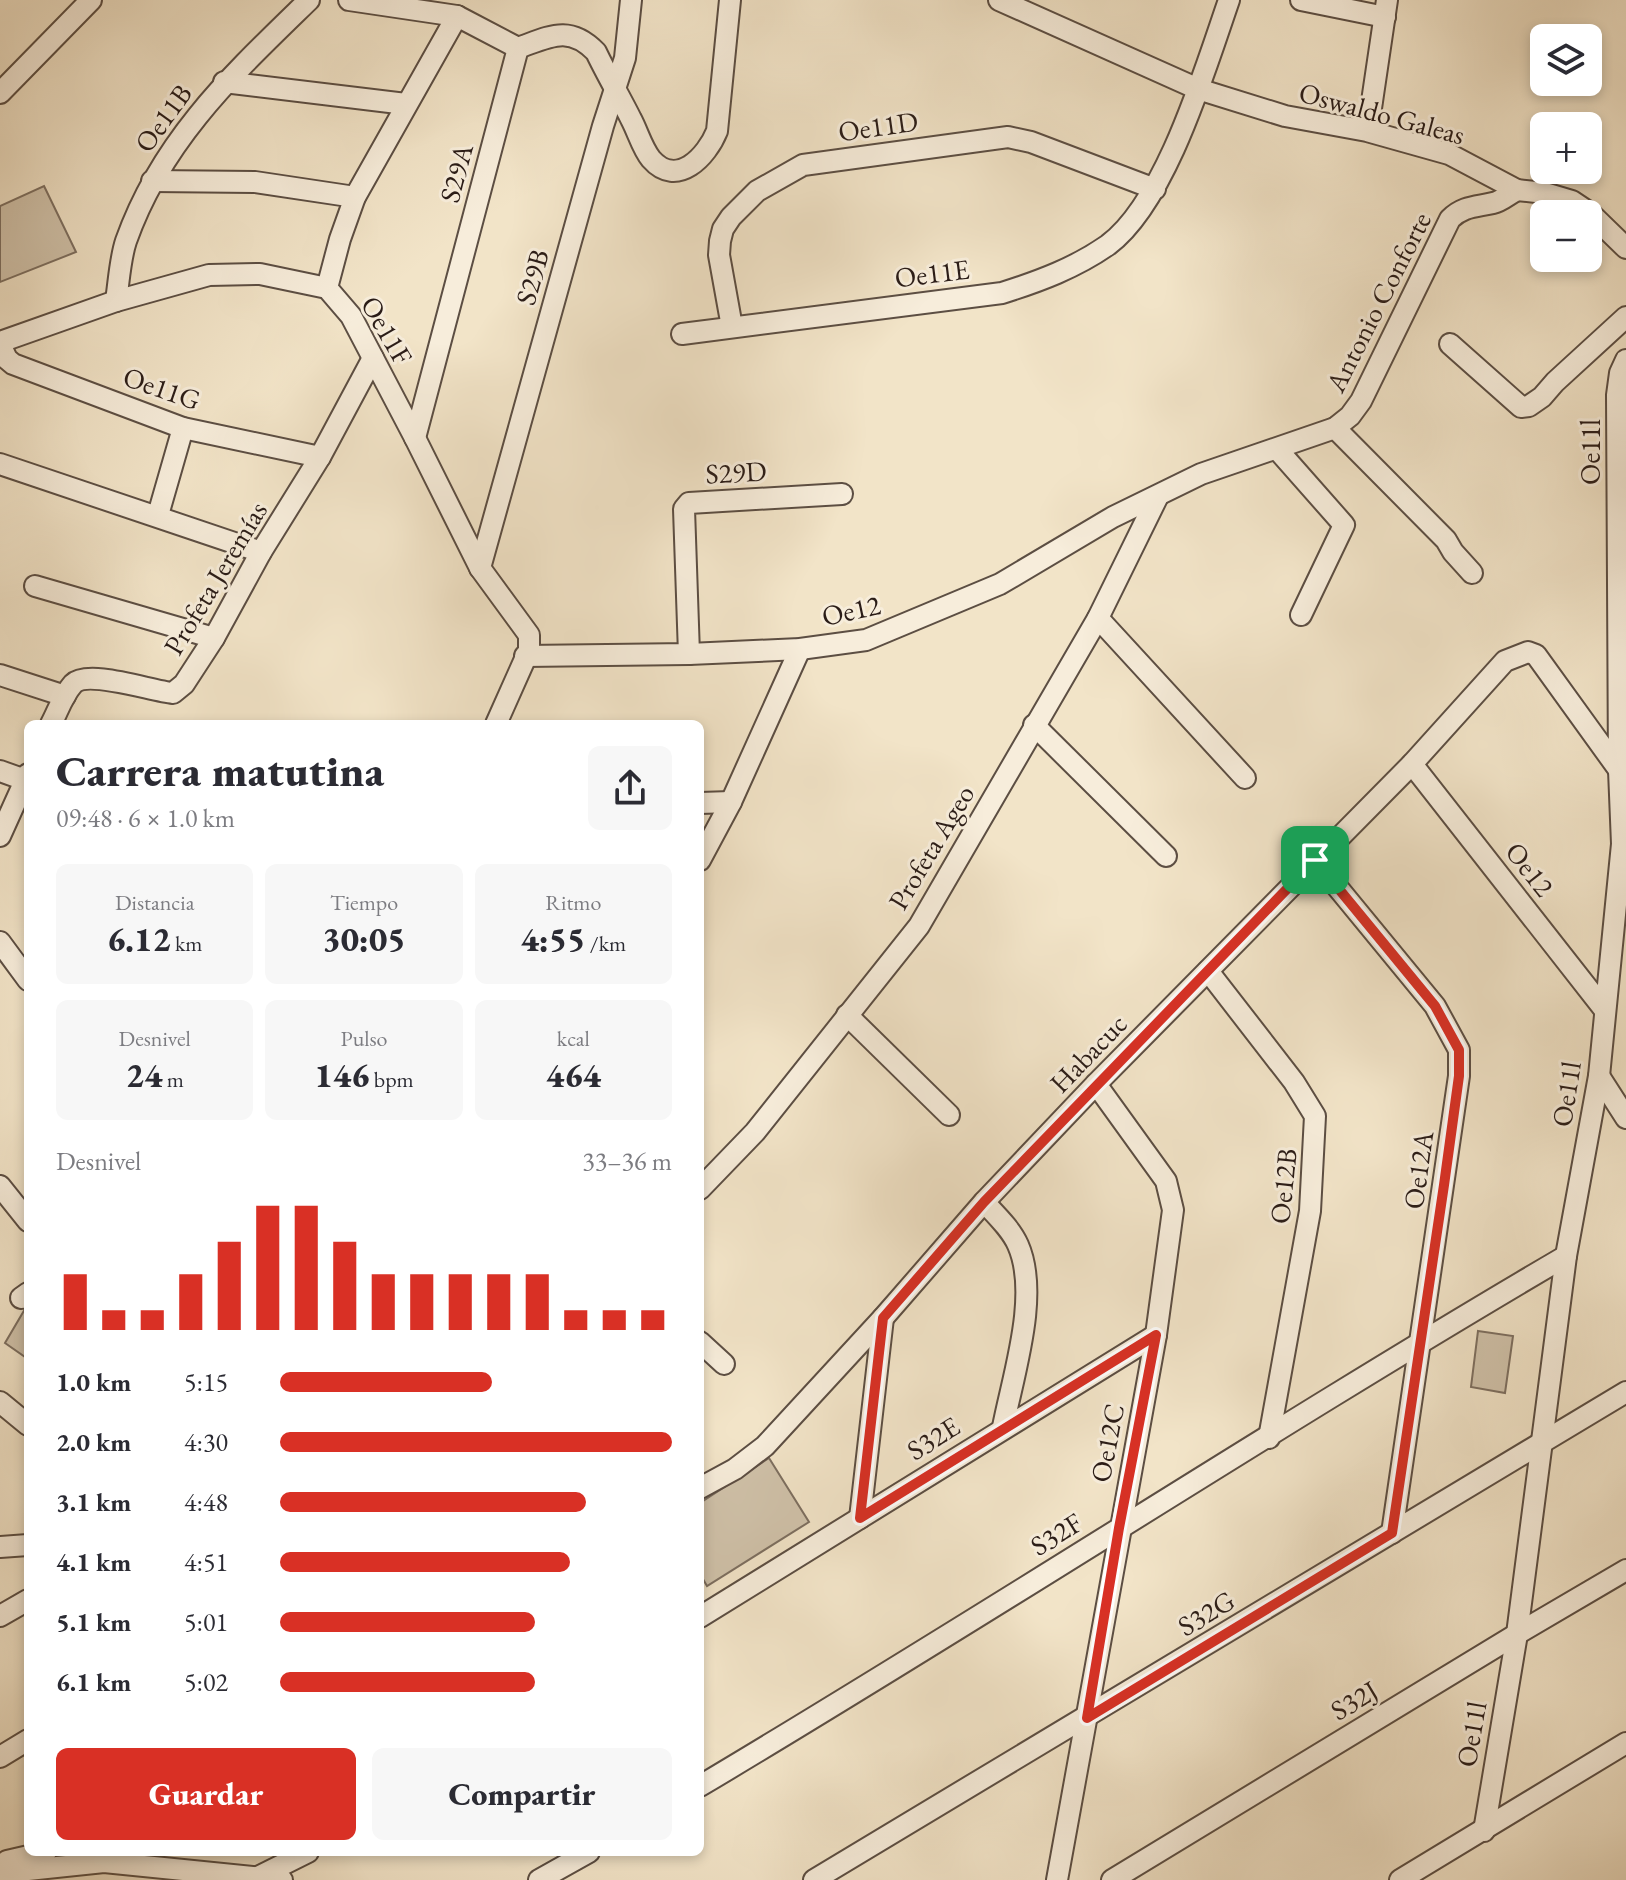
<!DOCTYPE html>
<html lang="es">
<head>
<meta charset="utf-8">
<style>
  :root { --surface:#fff; --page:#f7f7f7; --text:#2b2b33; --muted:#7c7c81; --accent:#d93025 }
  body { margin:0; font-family:"EB Garamond",serif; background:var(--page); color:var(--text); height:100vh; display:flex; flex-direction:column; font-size:30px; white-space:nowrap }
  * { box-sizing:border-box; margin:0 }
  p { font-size:26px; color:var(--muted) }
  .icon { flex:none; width:44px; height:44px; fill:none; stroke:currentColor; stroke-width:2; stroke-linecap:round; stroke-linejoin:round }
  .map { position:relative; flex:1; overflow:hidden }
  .side { position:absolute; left:24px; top:720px; width:680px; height:1136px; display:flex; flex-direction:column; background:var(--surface); border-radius:12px; box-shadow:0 4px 12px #0003 }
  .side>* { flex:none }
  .fabs { position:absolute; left:1530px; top:24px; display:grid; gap:16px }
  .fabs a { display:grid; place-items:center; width:72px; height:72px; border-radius:12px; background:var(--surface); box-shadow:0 4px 12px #0003; font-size:40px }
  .pin { position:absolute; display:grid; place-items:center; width:68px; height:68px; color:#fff; margin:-34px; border-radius:16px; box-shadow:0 4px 12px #0006 }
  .round { display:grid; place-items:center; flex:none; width:84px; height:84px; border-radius:12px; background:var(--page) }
  .overview { display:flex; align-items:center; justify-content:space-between; height:136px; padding:0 32px }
  h1 { font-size:44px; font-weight:800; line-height:60px }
  .figures { display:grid; grid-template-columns:repeat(3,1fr); gap:12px; height:136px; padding:8px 32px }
  .figures div { display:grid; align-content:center; border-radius:12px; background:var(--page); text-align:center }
  .figures b { font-size:34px; font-weight:800 }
  .figures small { font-size:22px; font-weight:400 }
  .figures p { font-size:22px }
  .chart { height:224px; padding:16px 32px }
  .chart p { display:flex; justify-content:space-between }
  .chart svg { width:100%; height:144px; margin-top:8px; stroke:var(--accent); stroke-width:6 }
  .action { display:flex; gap:16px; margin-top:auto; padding:16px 32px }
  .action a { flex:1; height:92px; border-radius:12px; background:var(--accent); color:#fff; font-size:32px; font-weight:800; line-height:92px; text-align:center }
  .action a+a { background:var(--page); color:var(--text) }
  ul { padding:0 32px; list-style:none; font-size:26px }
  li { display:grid; grid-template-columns:128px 96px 1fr; align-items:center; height:60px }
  li i { height:20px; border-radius:10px; background:var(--accent) }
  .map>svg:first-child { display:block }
</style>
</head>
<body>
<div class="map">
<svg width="1626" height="1880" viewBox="0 0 1626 1880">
  <rect width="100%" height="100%" fill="#f2e4c8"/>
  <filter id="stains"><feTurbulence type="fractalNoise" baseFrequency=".0025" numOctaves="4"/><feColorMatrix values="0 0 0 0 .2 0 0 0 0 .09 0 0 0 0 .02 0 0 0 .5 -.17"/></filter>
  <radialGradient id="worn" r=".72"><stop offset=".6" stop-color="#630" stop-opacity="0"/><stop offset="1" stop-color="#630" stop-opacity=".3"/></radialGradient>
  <g fill="#d0c2aa" stroke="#7d6f60" stroke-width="2">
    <polygon points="44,186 76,252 0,282 0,206"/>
    <polygon points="25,1309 28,1311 28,1359 5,1343"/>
    <polygon points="1478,1331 1513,1336 1505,1393 1471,1387"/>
    <polygon points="769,1458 809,1522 707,1586 700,1574 700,1503"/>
  </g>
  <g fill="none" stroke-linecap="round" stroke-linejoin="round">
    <defs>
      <g id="minor">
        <polyline points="349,0 457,16 518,48"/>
        <polyline points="999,0 1198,89 1285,116 1367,131 1449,154 1517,190 1545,193 1572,201 1590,213 1626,248"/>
        <polyline points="1301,0 1385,17"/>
        <polyline points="224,82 406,104"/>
        <polyline points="0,93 91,0"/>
        <polyline points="1370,115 1387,0"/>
        <polyline points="152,181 255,182 355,197"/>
        <polyline points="327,288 340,239 355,197 457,16"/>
        <path d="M116,301C119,281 120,259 126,241C162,139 234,73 309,0"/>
        <polyline points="732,327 719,255 720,241 723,229 731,217 757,191 803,165 1008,137 1031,142 1155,189"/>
        <path d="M682,334L1002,293C1040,281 1075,268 1108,245C1166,202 1205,69 1229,0"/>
        <polyline points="0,342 116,301 209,275 260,274 327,288 351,316 415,438 480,568 529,635 529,650 496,724"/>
        <polyline points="0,344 7,359 13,364 183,428 320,457"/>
        <polyline points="1450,344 1521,407 1529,406 1542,397 1555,382 1626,317"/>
        <polyline points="1335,428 1446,540 1453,552 1472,573"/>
        <path d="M415,438L518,48C549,37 569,24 596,52C607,75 620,97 631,119C638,132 642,148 651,159C677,189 707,156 717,131L730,0"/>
        <polyline points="1277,449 1344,525 1301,615"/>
        <polyline points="0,464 261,552"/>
        <polyline points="158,515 183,428"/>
        <polyline points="480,568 603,126 625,58 631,0"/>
        <polyline points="35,586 214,638"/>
        <polyline points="1098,618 1245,778"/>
        <polyline points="689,654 684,509 689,503 842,494"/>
        <path d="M525,656L689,654L800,649L866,640L1000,584L1113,517L1201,474L1335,428L1350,416L1361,401L1450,219C1463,206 1476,207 1493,203C1502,201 1509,194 1517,190"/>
        <polyline points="0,675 65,696"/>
        <path d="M51,724C58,711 63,695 73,684C88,669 151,691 173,693L184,684L214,638L261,552L320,457L373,358"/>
        <polyline points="1034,725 1166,856"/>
        <polyline points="1412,764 1604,1009"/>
        <polyline points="0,771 28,781"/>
        <polyline points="700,803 731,802"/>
        <polyline points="0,836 28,774"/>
        <polyline points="700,860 731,802 800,649"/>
        <polyline points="1315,860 1435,1006 1459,1050 1459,1076 1392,1533"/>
        <polyline points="0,942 28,980"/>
        <polyline points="1208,971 1294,1082 1315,1116 1310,1211 1269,1438"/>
        <polyline points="847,1015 949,1115"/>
        <polyline points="1599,1076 1626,1118"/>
        <polyline points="0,1186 28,1221"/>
        <polyline points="700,1189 755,1132 919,926 1098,618 1157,498"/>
        <path d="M984,1202C996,1215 1011,1229 1018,1245C1040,1295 1013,1375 1003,1427"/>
        <polyline points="21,1298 28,1293"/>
        <polyline points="700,1342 724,1364"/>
        <polyline points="0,1402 28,1425"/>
        <polyline points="700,1488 735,1469 765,1446 883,1318 984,1202 1096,1084 1412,764 1505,661 1528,652 1536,655 1619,770"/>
        <polyline points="860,1518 883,1318"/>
        <polyline points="0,1547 28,1545"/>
        <polyline points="0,1616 28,1600"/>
        <polyline points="700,1617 1156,1335"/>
        <polyline points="0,1757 28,1740"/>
        <path d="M700,1786C991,1613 1274,1427 1566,1256"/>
        <polyline points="1484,1831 1517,1634 1566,1256 1599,1076 1622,844 1619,770 1617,395 1620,373 1626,360"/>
        <polyline points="7,1861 46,1852"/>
        <polyline points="0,1873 104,1862 282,1880"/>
        <polyline points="258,1877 308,1852"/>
        <polyline points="539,1880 589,1852"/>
        <polyline points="814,1880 1626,1392"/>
        <polyline points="1057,1880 1156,1335 1173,1210 1166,1181 1096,1084"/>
        <polyline points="1112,1880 1517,1634 1626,1570"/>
        <polyline points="1400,1880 1626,1743"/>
      </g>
    </defs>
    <use href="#minor" stroke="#5c4e43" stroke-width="24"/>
    <use href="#minor" stroke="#f7eddb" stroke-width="20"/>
  </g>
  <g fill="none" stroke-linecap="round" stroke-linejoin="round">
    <defs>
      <polygon id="route" points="1315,860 1435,1006 1459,1050 1459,1076 1444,1185 1392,1533 1087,1718 1119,1528 1156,1335 860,1518 883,1318 984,1202"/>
    </defs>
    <use href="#route" stroke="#fff" stroke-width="16"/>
    <use href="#route" stroke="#d93025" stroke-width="10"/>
  </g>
  <g text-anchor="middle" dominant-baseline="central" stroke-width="6" stroke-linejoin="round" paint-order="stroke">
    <g font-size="28" fill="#2a1c17" stroke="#f7eddb">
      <text transform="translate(1382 113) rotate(15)">Oswaldo Galeas</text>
      <text transform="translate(163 118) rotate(-54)">Oe11B</text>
      <text transform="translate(878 126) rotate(-8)">Oe11D</text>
      <text transform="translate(456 173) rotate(-75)">S29A</text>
      <text transform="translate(932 273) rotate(-7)">Oe11E</text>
      <text transform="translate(532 277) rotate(-74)">S29B</text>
      <text transform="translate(1378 302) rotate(-63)">Antonio Conforte</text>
      <text transform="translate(387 330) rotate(60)">Oe11F</text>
      <text transform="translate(162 388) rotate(19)">Oe11G</text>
      <text transform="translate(1590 452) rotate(-90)">Oe11l</text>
      <text transform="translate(736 472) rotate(-3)">S29D</text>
      <text transform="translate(215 578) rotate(-59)">Profeta Jeremías</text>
      <text transform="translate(851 610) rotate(-12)">Oe12</text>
      <text transform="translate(931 847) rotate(-59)">Profeta Ageo</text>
      <text transform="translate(1530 869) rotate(52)">Oe12</text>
      <text transform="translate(1088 1053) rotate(-46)">Habacuc</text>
      <text transform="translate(1566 1094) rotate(-81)">Oe11l</text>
      <text transform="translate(1418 1170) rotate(-82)">Oe12A</text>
      <text transform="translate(1283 1186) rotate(-84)">Oe12B</text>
      <text transform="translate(933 1438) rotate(-32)">S32E</text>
      <text transform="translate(1107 1443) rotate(-79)">Oe12C</text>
      <text transform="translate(1056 1534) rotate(-32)">S32F</text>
      <text transform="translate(1206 1613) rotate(-31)">S32G</text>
      <text transform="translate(1354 1700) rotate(-31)">S32J</text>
      <text transform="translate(1471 1734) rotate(-80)">Oe11l</text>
    </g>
  </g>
  <rect width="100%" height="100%" filter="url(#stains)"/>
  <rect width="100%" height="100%" fill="url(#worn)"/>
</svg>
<div class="fabs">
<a><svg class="icon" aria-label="layers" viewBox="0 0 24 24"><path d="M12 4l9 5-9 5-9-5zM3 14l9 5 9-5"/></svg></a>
<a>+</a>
<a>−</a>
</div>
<div class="pin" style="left:1315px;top:860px;background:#1e9e55"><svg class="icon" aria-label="arrive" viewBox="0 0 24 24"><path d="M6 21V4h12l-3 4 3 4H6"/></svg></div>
<section class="side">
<div class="overview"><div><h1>Carrera matutina</h1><p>09:48 · 6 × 1.0 km</p></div><a class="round"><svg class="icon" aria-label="share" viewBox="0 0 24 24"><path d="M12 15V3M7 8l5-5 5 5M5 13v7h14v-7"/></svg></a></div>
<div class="figures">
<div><p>Distancia</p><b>6.12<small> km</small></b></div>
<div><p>Tiempo</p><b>30:05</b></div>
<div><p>Ritmo</p><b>4:55<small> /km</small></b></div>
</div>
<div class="figures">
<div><p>Desnivel</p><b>24<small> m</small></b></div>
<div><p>Pulso</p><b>146<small> bpm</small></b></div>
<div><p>kcal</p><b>464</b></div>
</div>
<div class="chart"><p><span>Desnivel</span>33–36 m</p>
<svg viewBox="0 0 160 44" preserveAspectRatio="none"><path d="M5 44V27M15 44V38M25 44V38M35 44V27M45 44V17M55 44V6M65 44V6M75 44V17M85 44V27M95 44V27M105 44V27M115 44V27M125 44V27M135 44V38M145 44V38M155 44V38"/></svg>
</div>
<ul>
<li><b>1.0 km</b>5:15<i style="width:54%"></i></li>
<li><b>2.0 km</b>4:30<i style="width:100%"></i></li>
<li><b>3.1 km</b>4:48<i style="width:78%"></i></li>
<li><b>4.1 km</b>4:51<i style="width:74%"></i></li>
<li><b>5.1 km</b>5:01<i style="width:65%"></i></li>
<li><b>6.1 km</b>5:02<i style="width:65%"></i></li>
</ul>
<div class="action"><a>Guardar</a><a>Compartir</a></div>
</section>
</div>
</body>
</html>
